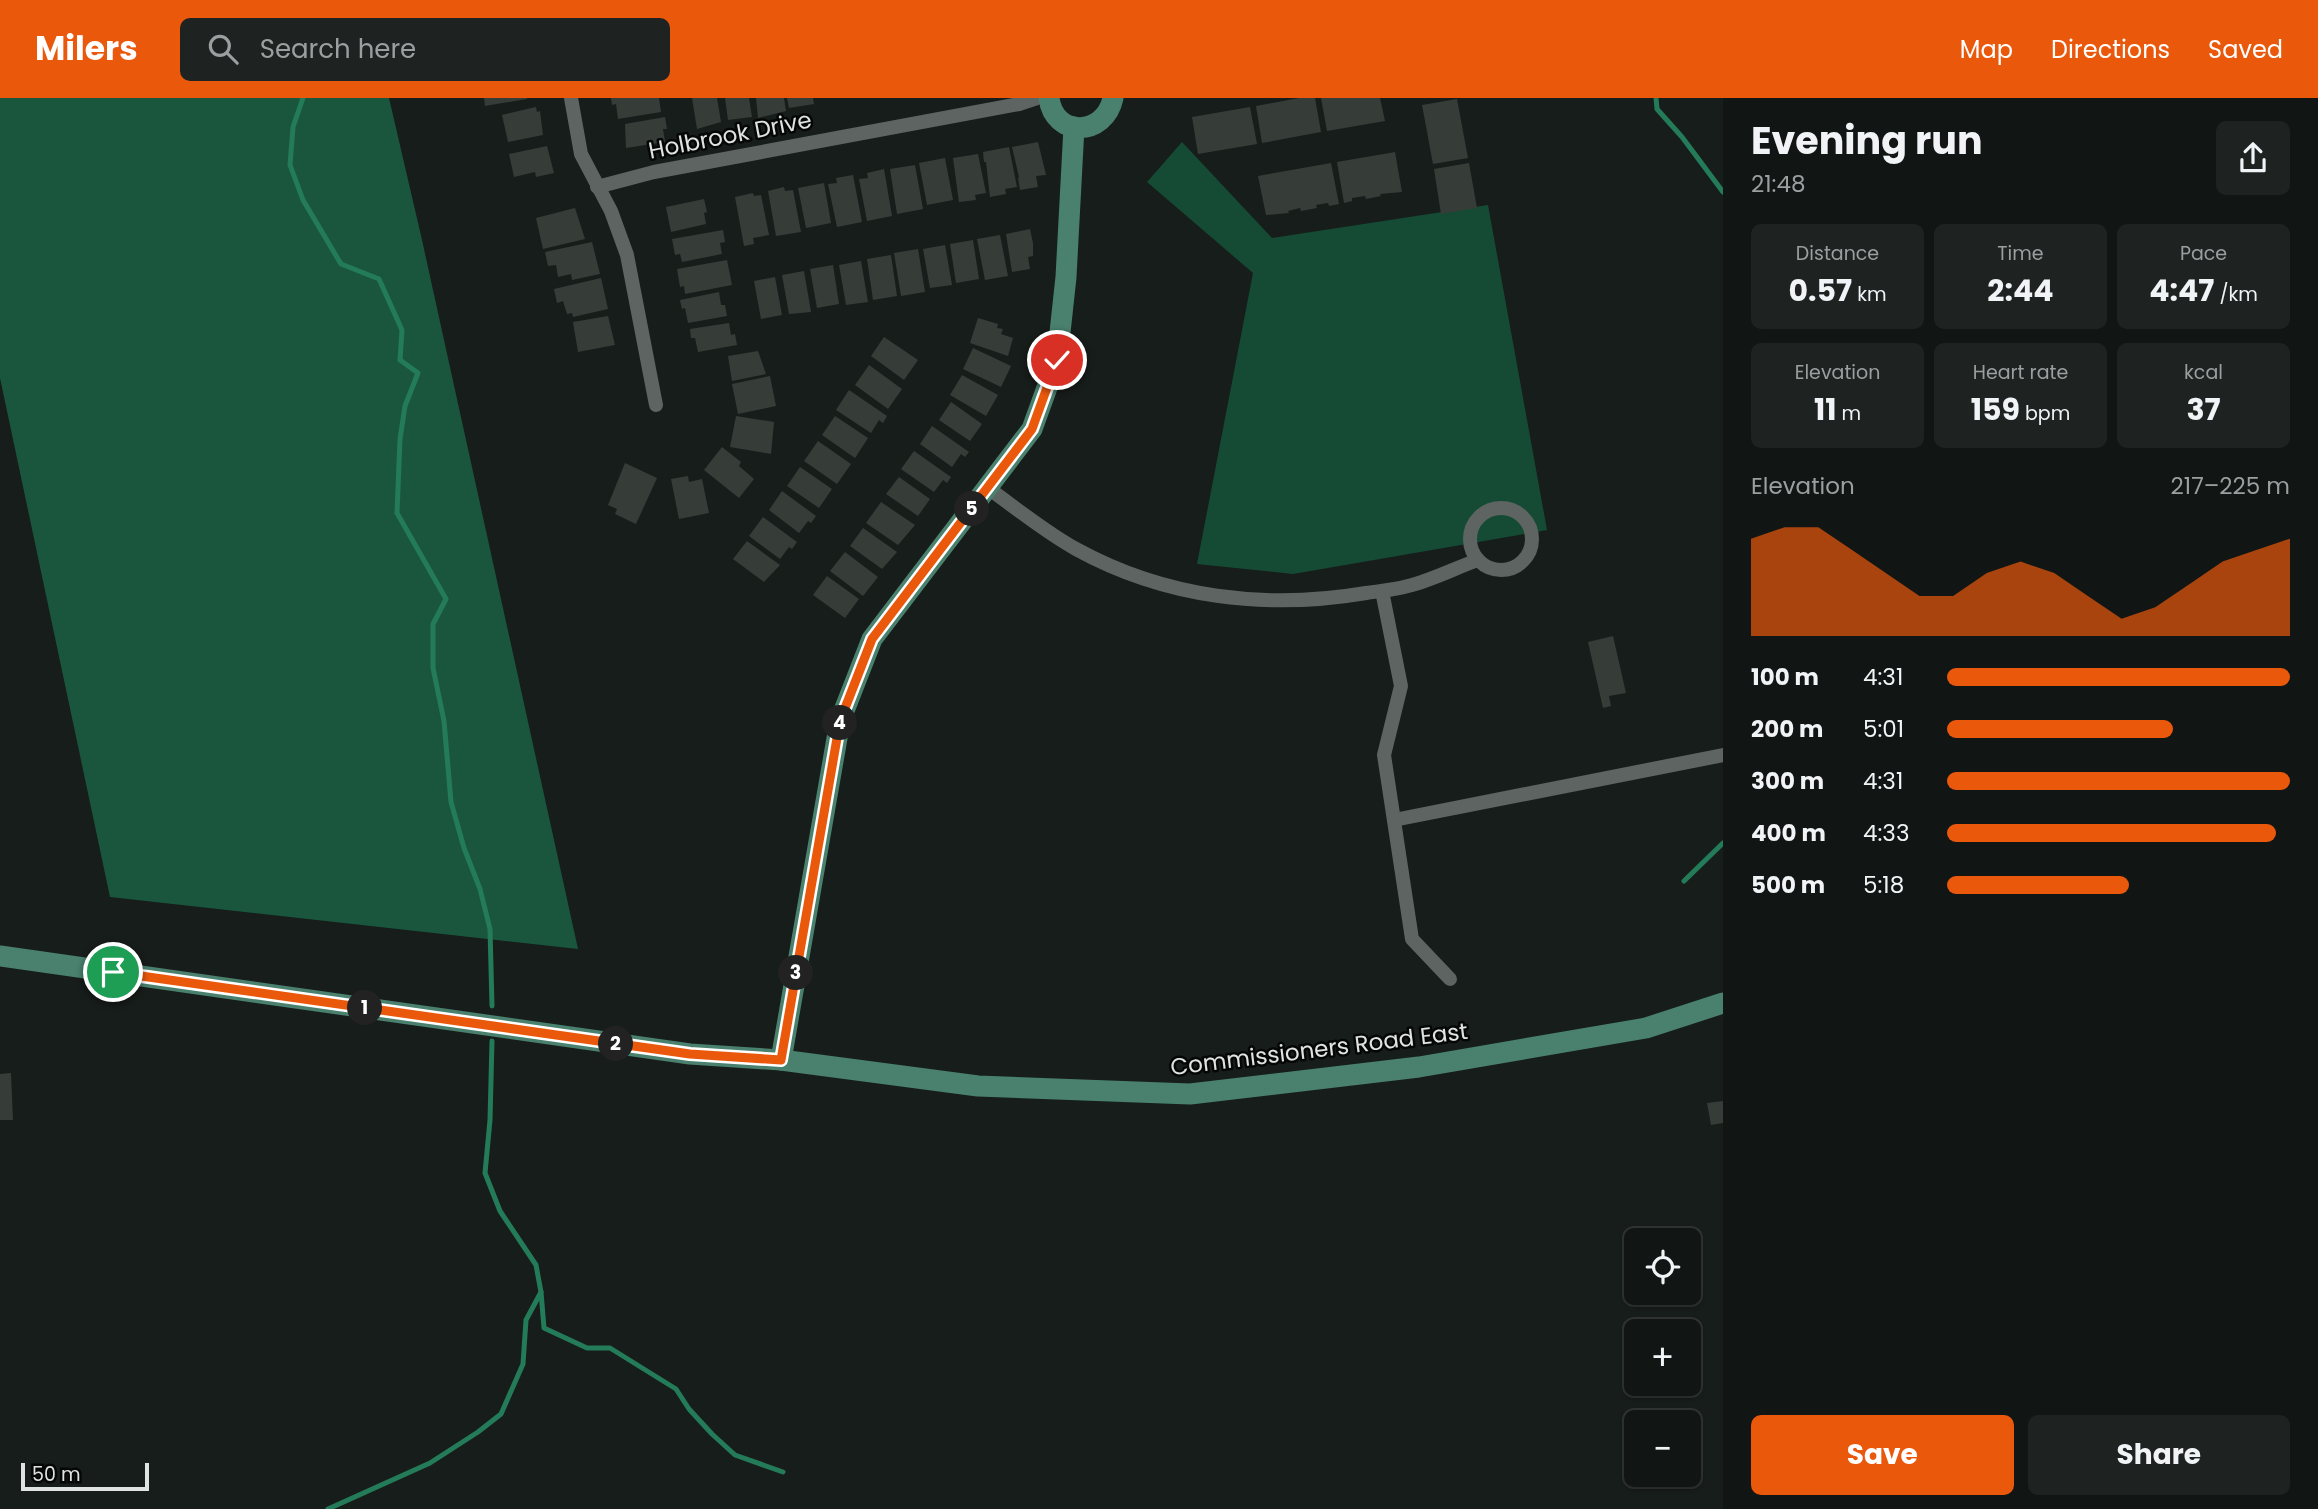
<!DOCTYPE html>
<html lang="en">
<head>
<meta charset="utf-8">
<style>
  :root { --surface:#111614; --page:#1e2322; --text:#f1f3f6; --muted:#9c9fa0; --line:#303534; --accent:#ea580c }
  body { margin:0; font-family:Poppins,sans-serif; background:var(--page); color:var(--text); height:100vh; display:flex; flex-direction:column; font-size:26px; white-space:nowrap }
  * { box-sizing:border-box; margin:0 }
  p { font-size:23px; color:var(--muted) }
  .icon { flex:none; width:38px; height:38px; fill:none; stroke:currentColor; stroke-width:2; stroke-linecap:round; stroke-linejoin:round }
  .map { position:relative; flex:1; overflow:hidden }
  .side { display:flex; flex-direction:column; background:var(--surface); width:595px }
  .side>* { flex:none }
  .controls { position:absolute; left:1624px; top:1130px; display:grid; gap:14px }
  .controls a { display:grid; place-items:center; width:77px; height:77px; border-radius:10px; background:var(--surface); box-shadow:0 2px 5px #0004,0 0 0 2px var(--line); font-size:35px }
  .scale { position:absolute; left:21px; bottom:18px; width:128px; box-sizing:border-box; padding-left:7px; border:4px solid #dfe3e1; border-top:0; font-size:19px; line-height:24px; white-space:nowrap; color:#dfe3e1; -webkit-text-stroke:5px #050706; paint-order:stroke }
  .pin { position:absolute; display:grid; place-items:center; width:60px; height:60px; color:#fff; margin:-30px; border:4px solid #fff; border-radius:50%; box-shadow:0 2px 7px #0007 }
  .km { position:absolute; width:35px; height:35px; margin:-18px; border-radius:50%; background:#222; color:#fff; font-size:19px; line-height:35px; text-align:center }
  .round { display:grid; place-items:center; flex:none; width:74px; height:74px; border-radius:10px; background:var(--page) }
  .overview { display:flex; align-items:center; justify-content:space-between; height:119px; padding:0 28px }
  h1 { font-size:38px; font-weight:700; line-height:52px }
  .metrics { display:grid; grid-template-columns:repeat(3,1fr); gap:10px; height:119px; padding:7px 28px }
  .metrics div { display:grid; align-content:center; border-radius:10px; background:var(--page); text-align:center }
  .metrics b { font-size:30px; font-weight:700 }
  .metrics small { font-size:19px; font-weight:400 }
  .metrics p { font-size:19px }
  .chart { height:196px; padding:14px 28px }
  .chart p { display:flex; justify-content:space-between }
  .chart svg { width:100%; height:126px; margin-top:7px; fill:var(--accent); opacity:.7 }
  .cta { display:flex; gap:14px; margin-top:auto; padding:14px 28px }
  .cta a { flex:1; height:80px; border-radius:10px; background:var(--accent); color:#fff; font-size:28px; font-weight:700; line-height:80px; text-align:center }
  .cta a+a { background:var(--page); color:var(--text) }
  ul { padding:0 28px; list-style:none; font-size:23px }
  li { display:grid; grid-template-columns:112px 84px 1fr; align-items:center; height:52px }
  li i { height:18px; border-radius:9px; background:var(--accent) }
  header { display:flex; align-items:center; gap:42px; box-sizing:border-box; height:98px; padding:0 35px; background:var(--accent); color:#fff }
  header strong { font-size:33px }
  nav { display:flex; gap:38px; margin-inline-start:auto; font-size:24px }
  .search { width:490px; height:63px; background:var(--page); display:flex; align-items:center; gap:18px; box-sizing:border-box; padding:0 24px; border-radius:10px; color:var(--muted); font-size:26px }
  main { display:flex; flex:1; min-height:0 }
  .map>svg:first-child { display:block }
</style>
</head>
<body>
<header>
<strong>Milers</strong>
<div class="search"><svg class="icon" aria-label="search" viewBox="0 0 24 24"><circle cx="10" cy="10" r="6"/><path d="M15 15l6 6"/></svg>Search here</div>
<nav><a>Map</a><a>Directions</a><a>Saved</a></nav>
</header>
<main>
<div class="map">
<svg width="1723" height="1411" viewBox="0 0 1723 1411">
  <rect width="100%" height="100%" fill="#171d1a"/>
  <polygon fill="#154b35" points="1182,44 1272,140 1488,107 1547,432 1293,476 1197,466 1253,175 1147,84"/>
  <polygon fill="#1a563e" points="0,0 389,0 422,142 578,851 110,799 0,280"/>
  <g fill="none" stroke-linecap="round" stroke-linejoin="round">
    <g stroke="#247b59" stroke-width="5">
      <polyline points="303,0 293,29 290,67 303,102 341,166 379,181 402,232 400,262 418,275 405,308 400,341 397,415 446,501 433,526 433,570 444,623 451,704 464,750 480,791 490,831 492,908"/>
      <polyline points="1656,0 1657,11 1682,39 1723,94"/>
      <polyline points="1684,783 1723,745"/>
      <polyline points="492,943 490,1022 485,1075 500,1113 536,1167 541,1194 544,1230 587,1250 610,1250 676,1291 689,1311 712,1336 735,1357 783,1374"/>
      <polyline points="328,1411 430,1365 478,1334 501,1316 523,1266 526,1222 541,1194"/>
    </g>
  </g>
  <g fill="#363d39">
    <polygon points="484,0 527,0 527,1 485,8"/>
    <polygon points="611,0 659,0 661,14 618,21 616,6 612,7"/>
    <polygon points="692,0 717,0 721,24 697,31"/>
    <polygon points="725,0 749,0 752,19 728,22"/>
    <polygon points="756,0 784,0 786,13 758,20"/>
    <polygon points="787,0 813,0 814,6 789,10"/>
    <polygon points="1299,0 1315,0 1321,34 1262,45 1256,8"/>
    <polygon points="1321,0 1380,0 1385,23 1327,33"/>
    <polygon points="1457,1 1468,60 1433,66 1422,7"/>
    <polygon points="536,9 537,14 540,13 543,37 508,44 502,17"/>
    <polygon points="1250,9 1257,46 1198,56 1192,19"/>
    <polygon points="665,19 667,31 663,31 665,44 626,50 625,26"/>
    <polygon points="1038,44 1046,77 1036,78 1038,89 1020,92 1018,80 1019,79 1012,49"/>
    <polygon points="547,48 554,75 536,79 535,74 514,79 509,56"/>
    <polygon points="1009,49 1017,89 1005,91 1006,96 990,99 986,64 984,64 983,54"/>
    <polygon points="1395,54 1402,94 1380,96 1381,98 1366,101 1365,98 1352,100 1352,103 1344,105 1337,64"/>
    <polygon points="978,56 986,95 975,97 976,102 959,104 953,60"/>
    <polygon points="945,60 953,102 927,107 919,65"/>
    <polygon points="1331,65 1339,106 1329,108 1328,105 1316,107 1317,110 1301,113 1300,110 1288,113 1289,115 1266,117 1258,78"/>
    <polygon points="1469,65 1477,110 1441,116 1434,71"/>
    <polygon points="915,67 923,111 897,116 890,71"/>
    <polygon points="884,71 892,118 867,123 859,81 868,80 867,75"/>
    <polygon points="853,77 862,124 837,129 828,86 837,85 836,80"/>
    <polygon points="824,85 831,125 806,130 798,90"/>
    <polygon points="784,89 785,93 793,92 801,134 776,138 768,93"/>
    <polygon points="753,95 754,98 761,97 769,137 753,140 754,146 744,148 735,99"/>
    <polygon points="704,101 707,114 704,115 706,126 671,134 666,109"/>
    <polygon points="575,110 585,141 543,151 536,120"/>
    <polygon points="1030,131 1033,145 1033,158 1028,159 1030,171 1012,174 1006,136"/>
    <polygon points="723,132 725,144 720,145 722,156 682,164 680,156 675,157 672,141"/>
    <polygon points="1000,137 1008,178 985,182 977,141"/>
    <polygon points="973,142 979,181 956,185 950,146"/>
    <polygon points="592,144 600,176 572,182 571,176 558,179 556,167 548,168 545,154"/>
    <polygon points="945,147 952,187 930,190 923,151"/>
    <polygon points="918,151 925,194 901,198 894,155"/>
    <polygon points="891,157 897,198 873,202 867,161"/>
    <polygon points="727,162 732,187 685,196 684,188 680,189 677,171"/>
    <polygon points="861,163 868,204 846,207 839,167"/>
    <polygon points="833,167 839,206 817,210 810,171"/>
    <polygon points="804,173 811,214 789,216 782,177"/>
    <polygon points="775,179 782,217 761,221 754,183"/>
    <polygon points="601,180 608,211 573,219 572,215 567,216 563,203 557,205 554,191"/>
    <polygon points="719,194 721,207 725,207 727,218 688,225 685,210 682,211 680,202"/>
    <polygon points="608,218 615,247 578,254 573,224"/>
    <polygon points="978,220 998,226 997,230 1003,231 1001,236 1013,240 1008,258 970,245"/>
    <polygon points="729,225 731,237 735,236 737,247 698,254 695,240 691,240 690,231"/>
    <polygon points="884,239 918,262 904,282 871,258"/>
    <polygon points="973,250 1011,268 1001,289 963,271"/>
    <polygon points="758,253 766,276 732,283 728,258"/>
    <polygon points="869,267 902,291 888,311 855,287"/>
    <polygon points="962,277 998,297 986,318 950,297"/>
    <polygon points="770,278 776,308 738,316 732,286"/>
    <polygon points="849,292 887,318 883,325 879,322 871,335 836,312"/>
    <polygon points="951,304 982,326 970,343 939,322"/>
    <polygon points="736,318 774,324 771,356 730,349"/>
    <polygon points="835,318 868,340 855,360 822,337"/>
    <polygon points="932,328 969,354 965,359 961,356 952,369 920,346"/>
    <polygon points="818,343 851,366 837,386 804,363"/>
    <polygon points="722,349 741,364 739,368 754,381 739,400 704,372"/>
    <polygon points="914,353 951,379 947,385 943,382 934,394 901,371"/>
    <polygon points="625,365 657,380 636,426 615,416 617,411 608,407"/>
    <polygon points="800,369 832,391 819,410 787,388"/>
    <polygon points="688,378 689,384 702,381 709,415 679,421 671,381"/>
    <polygon points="899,379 930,401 918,418 886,396"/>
    <polygon points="782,393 816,418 811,425 808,423 799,435 769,412"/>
    <polygon points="881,404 915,427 898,447 866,425"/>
    <polygon points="763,419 797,444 792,451 789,449 780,461 749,438"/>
    <polygon points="863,430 897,454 882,471 850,448"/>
    <polygon points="747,443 780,467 764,484 733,461"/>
    <polygon points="845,454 878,479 863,498 830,473"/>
    <polygon points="827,478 859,501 845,520 813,497"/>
    <polygon points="1613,538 1626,595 1609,598 1611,608 1603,610 1588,544"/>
    <polygon points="11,975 13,1022 0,1022 0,976"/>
    <polygon points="1723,1003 1723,1025 1711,1027 1707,1005"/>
  </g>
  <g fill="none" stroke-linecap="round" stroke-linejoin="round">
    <g stroke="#5d6461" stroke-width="14">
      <polyline points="571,0 581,56 611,113 627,157 656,307"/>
      <polyline points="597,89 654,74 1019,6 1037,0"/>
      <path d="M988,390C1016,410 1045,434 1076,451C1165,500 1266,512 1366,495C1380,493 1394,492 1408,488C1432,482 1455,470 1478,462"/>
      <circle cx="1501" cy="441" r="31"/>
      <polyline points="1382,493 1401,588 1384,657 1412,841 1450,881"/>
      <polyline points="1394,722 1723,657"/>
    </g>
    <g stroke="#49816e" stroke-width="21">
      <path d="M1049,0C1054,40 1105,39 1113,0"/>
      <polyline points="0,858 690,956 781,962 978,988 1190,996 1419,969 1646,930 1723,905"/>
      <polyline points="781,962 840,623 872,541 1032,331 1057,262 1066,179 1074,29"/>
    </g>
  </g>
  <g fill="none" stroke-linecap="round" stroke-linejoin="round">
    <defs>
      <polyline id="route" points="113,874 690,956 781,962 840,623 872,541 1032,331 1057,262"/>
    </defs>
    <use href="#route" stroke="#fff" stroke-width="14"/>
    <use href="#route" stroke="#ea580c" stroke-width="9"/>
  </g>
  <g text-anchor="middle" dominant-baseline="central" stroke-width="5" stroke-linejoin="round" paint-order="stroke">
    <g font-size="23" fill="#dfe3e1" stroke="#050706">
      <text transform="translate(730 37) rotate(-11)">Holbrook Drive</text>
      <text transform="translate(1319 951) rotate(-7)">Commissioners Road East</text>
    </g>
  </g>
</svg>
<div class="controls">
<a><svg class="icon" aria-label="locate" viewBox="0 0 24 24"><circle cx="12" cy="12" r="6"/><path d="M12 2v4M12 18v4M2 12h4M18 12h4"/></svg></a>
<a>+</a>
<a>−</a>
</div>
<div class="scale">50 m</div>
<div class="pin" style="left:113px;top:874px;background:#1e9e55"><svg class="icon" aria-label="arrive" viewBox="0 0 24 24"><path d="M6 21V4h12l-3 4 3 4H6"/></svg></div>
<div class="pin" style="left:1057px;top:262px;background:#d93025"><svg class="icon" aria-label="check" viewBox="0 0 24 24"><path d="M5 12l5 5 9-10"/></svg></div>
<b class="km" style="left:365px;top:910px">1</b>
<b class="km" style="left:616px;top:946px">2</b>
<b class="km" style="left:796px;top:875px">3</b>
<b class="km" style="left:840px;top:625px">4</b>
<b class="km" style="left:972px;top:411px">5</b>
</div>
<section class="side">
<div class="overview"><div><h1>Evening run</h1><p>21:48</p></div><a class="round"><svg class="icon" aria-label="share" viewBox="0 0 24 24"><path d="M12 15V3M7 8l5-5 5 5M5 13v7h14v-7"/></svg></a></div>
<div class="metrics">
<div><p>Distance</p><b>0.57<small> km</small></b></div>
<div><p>Time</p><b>2:44</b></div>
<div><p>Pace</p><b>4:47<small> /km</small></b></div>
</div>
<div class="metrics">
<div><p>Elevation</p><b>11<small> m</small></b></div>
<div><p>Heart rate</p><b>159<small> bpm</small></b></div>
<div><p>kcal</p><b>37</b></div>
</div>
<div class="chart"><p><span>Elevation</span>217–225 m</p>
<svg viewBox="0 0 160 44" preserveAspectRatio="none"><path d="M0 44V10L10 6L20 6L30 14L40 22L50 30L60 30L70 22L80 18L90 22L100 30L110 38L120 34L130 26L140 18L150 14L160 10V44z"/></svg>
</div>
<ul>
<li><b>100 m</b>4:31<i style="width:100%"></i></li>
<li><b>200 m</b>5:01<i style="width:66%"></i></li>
<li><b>300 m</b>4:31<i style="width:100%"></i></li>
<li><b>400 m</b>4:33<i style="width:96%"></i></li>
<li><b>500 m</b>5:18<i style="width:53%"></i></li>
</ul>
<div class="cta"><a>Save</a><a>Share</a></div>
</section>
</main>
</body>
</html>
